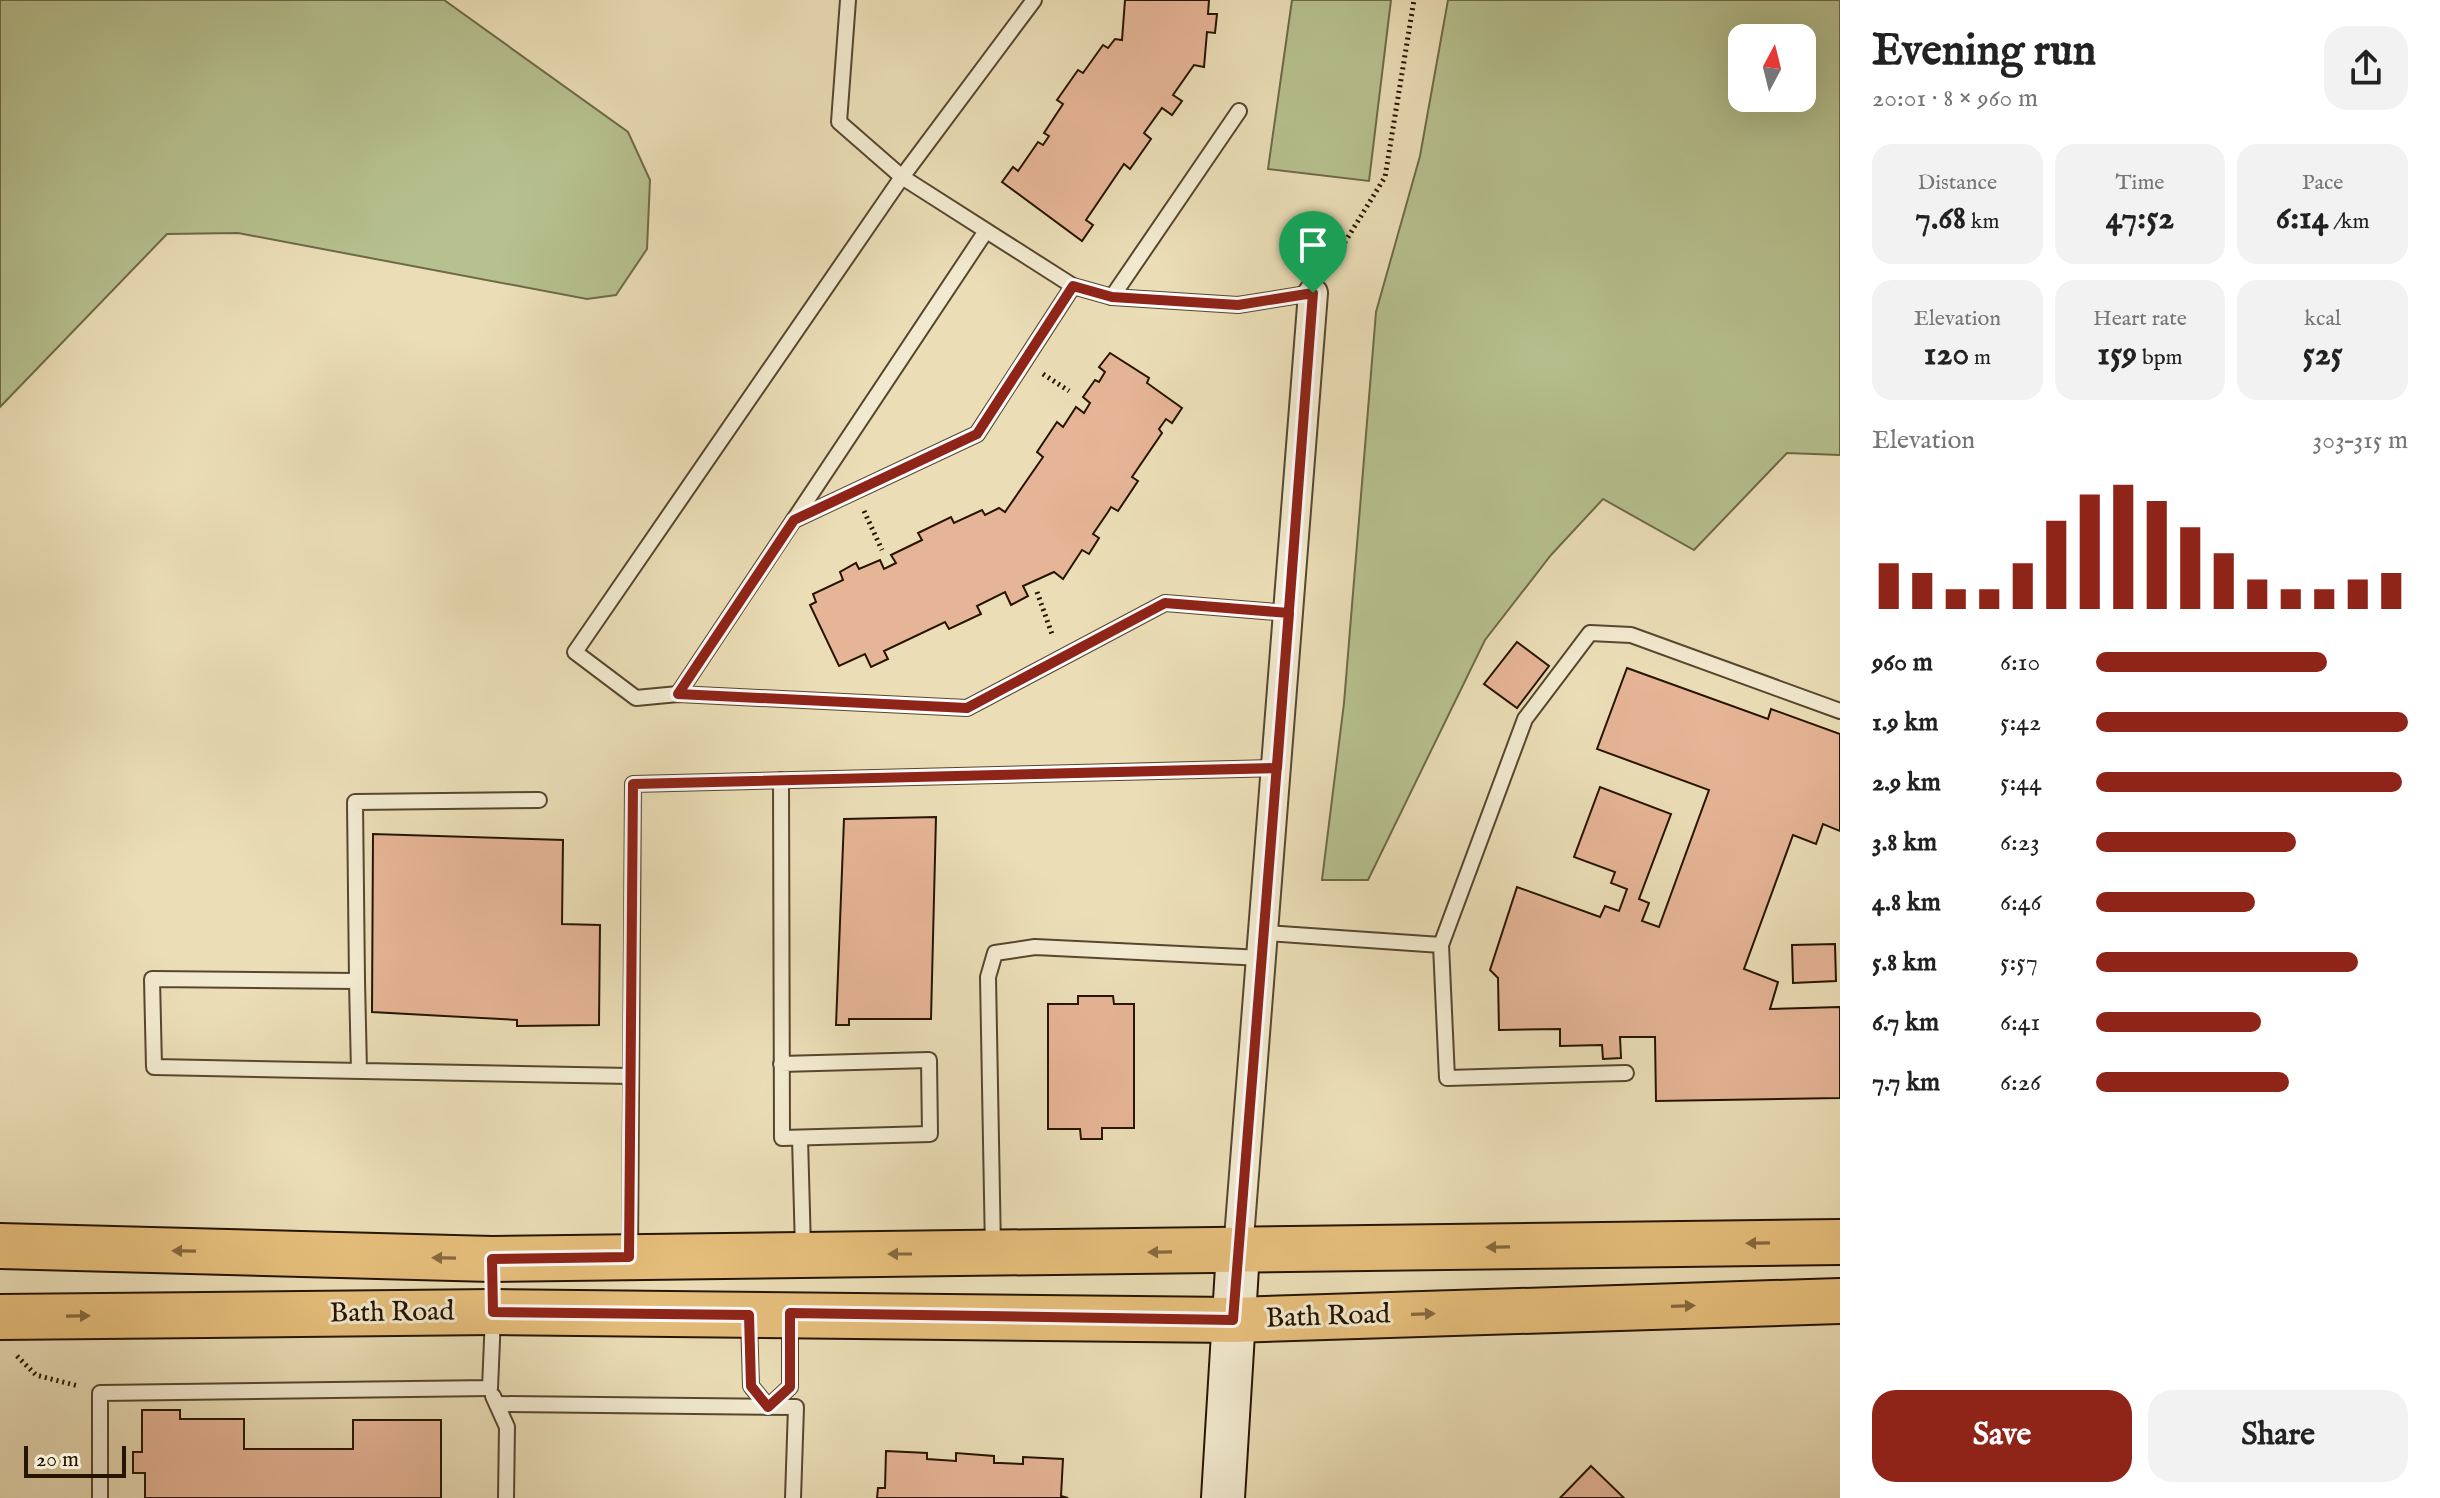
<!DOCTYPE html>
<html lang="en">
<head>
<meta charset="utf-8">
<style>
  :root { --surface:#fff; --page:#f2f2f2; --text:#222; --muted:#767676; --accent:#8f2418 }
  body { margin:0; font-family:"IM FELL English",serif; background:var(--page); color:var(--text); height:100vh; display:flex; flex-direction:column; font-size:30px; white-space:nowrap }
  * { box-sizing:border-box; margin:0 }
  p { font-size:26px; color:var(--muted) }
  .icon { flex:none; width:44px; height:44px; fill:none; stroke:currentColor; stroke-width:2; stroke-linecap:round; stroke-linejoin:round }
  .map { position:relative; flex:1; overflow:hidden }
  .sheet { display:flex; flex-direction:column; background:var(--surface); width:600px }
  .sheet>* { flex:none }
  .needle { width:52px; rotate:7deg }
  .controls { position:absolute; left:1728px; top:24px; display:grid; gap:16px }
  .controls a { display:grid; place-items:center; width:88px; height:88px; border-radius:16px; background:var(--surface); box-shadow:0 8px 32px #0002; font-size:40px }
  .scale { position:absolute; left:24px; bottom:20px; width:102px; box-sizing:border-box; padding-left:8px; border:4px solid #261400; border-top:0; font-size:22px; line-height:28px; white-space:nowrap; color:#261400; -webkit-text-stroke:6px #f2ead0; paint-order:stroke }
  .pin { position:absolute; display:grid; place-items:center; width:68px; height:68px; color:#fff; margin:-82px -34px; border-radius:50% 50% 50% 0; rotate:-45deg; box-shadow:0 0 8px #0007 }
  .pin .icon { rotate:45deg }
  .round { display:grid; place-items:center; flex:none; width:84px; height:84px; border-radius:24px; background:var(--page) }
  .summary { display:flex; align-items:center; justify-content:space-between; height:136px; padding:0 32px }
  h1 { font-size:44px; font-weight:700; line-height:60px }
  .stats { display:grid; grid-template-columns:repeat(3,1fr); gap:12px; height:136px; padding:8px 32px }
  .stats div { display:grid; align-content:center; border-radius:20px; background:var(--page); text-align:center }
  .stats b { font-size:34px; font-weight:700 }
  .stats small { font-size:22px; font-weight:400 }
  .stats p { font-size:22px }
  .chart { height:224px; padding:16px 32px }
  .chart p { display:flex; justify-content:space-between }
  .chart svg { width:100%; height:144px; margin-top:8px; stroke:var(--accent); stroke-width:6 }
  .primary-button { display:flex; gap:16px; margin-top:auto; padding:16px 32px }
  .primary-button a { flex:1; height:92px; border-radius:24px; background:var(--accent); color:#fff; font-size:32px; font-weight:700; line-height:92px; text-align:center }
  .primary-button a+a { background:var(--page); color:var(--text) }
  ul { padding:0 32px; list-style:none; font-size:26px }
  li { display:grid; grid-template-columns:128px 96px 1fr; align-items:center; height:60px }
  li i { height:20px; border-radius:10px; background:var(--accent) }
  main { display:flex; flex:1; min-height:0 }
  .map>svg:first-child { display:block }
</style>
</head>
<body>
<main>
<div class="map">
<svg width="1840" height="1498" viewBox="0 0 1840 1498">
  <rect width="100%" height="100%" fill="#ebdeb7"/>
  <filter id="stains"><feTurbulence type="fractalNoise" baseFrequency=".0025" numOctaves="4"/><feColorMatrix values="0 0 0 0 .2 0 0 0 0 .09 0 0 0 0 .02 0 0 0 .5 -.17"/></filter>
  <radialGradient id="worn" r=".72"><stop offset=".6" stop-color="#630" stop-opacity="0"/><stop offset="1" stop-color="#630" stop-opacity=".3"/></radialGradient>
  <g fill="#b6c18f" stroke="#6e6a48" stroke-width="2" fill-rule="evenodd">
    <polygon points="0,0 444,0 628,132 650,180 647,249 616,295 587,299 238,233 167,234 0,407"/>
    <polygon points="1292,0 1391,0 1369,181 1268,169"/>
    <path d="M1448,0H1840V455L1787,453L1694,550L1603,499L1551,555L1485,640L1368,880H1322L1344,703L1376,312L1420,156ZM1742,38H1802V98H1742Z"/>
  </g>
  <g fill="#e6b597" stroke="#261400" stroke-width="2">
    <polygon points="1125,0 1209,0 1208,14 1217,14 1215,33 1207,32 1204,67 1194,65 1173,95 1182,101 1172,115 1162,108 1144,133 1151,139 1130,169 1124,164 1086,220 1093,225 1082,241 1002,182 1013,167 1018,171 1038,142 1043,145 1049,136 1044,133 1063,104 1057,100 1078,70 1083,73 1103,45 1108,48 1115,39 1122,40"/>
    <polygon points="1110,353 1149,378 1147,383 1182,408 1172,423 1166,419 1159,429 1162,433 1132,477 1138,481 1118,511 1111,507 1108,512 1093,534 1099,538 1089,554 1082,550 1063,579 1054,572 1023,586 1028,596 1011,605 1005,592 977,606 981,614 949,629 945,622 884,651 888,659 871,667 865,654 839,666 810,605 816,602 813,594 843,580 840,572 856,563 859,569 880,560 884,569 896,563 891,555 922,540 918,533 951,517 954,523 982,510 985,515 999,508 1005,512 1043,457 1037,452 1057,422 1063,427 1076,407 1084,413 1090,403 1083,397 1095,380 1099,382 1105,372 1099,367"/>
    <polygon points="1517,642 1549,666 1517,708 1484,684"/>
    <polygon points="1627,668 1768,719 1771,709 1840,734 1840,831 1823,824 1816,844 1793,835 1744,969 1778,982 1770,1009 1840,1007 1840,1098 1656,1101 1655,1037 1620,1037 1621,1058 1603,1059 1602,1045 1560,1046 1560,1029 1499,1030 1498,978 1490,970 1517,887 1600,917 1605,906 1619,911 1627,889 1611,883 1615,872 1574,857 1600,787 1671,814 1639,899 1649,903 1642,921 1659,927 1709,790 1597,749"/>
    <polygon points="936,817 931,1019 849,1019 849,1025 836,1025 844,819"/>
    <polygon points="373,834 563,840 562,924 600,925 599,1025 517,1026 517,1020 372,1012"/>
    <polygon points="1835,944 1836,981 1793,983 1792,945"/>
    <polygon points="1078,996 1113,996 1114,1004 1134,1004 1134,1128 1102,1128 1102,1139 1081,1139 1080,1129 1048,1129 1048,1004 1078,1004"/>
    <polygon points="142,1410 180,1410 180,1419 244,1419 244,1449 353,1449 353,1420 441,1420 441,1498 145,1498 145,1473 133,1473 133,1452 142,1452"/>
    <polygon points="886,1451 927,1453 927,1459 956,1461 956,1453 994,1456 994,1463 1000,1463 1023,1464 1023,1457 1063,1459 1061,1496 1068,1498 877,1498 878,1488 885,1488"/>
    <polygon points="1591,1466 1624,1498 1560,1498"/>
  </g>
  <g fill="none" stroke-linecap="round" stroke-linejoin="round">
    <defs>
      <g id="lane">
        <polyline points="848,0 839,122 902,177 1073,286 1112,297 1238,305 1313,293"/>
        <polyline points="1034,0 902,177 575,652 636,698 678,694 967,708 1165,603 1289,613"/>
        <polyline points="1112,297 1239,111"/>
        <polyline points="794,520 977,434 1073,286"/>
        <polyline points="678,694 986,231"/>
        <polyline points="781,780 782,1138 930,1134 929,1060 781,1064"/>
        <polyline points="1265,933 1441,945 1447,1078 1626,1073"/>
        <polyline points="1441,945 1525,719 1590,633 1631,635 1840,711"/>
        <polyline points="357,981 355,802 539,800"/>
        <polyline points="359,1071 357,981 152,979 154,1067 631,1076"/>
        <polyline points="800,1138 803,1249"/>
        <polyline points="993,1250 988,977 995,953 1035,947 1263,958"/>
        <polyline points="630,1251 633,784 1277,768"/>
        <polyline points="749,1320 751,1386 768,1407 790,1387 790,1318"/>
        <polyline points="493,1396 507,1427 506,1498"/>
        <polyline points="497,1404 796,1407 793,1498"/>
        <polyline points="100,1498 100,1393 490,1388 493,1316"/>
      </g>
      <polyline id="street" points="1238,1251 1313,293"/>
      <polyline id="secondary" points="1223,1498 1238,1251"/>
      <g id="primary">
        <polyline points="0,1246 492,1259 1840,1242"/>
        <polyline points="0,1317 493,1312 1233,1320 1840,1301"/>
      </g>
    </defs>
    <use href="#lane" stroke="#57462e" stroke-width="18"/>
    <use href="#street" stroke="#57462e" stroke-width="32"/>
    <use href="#secondary" stroke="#261400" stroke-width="46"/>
    <use href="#primary" stroke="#261400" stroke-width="48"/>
    <g stroke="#261400" stroke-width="5" stroke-dasharray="2 4" stroke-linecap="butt">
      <polyline points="1329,268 1385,177 1414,0"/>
      <polyline points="1043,374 1069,391"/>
      <polyline points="864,511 882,550"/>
      <polyline points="1037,592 1053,637"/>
      <polyline points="17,1356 36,1375 78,1386"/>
    </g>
    <use href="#lane" stroke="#f2ead0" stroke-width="14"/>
    <use href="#street" stroke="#f2ead0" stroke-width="28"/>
    <use href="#secondary" stroke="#f2ead0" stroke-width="42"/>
    <use href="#primary" stroke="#e6bf7c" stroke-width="44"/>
  </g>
  <defs><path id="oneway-solid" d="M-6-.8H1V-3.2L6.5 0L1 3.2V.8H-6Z" transform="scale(2)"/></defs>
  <g fill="#866a3e">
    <use href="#oneway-solid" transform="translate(1758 1243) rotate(179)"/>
    <use href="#oneway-solid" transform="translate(1498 1247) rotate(179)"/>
    <use href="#oneway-solid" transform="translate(184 1251) rotate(-179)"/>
    <use href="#oneway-solid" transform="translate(1160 1252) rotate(179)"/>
    <use href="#oneway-solid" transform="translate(900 1254) rotate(180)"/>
    <use href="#oneway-solid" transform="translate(444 1258) rotate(-179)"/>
    <use href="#oneway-solid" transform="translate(1683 1306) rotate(-2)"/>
    <use href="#oneway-solid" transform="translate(1423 1314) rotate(-2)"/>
    <use href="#oneway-solid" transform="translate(78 1316) rotate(-1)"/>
  </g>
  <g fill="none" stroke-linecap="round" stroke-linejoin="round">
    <defs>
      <path id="route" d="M1313,293L1277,768L633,784L629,1257L492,1259L493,1312L749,1315L751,1386L768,1407L790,1387V1313L1233,1320C1251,1084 1271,849 1289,613L1165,603L967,708L678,694L794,520L977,434L1073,286L1112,297L1238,305L1313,293"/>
    </defs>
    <use href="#route" stroke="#fff" stroke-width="16"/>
    <use href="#route" stroke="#8f2418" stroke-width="10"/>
  </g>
  <g text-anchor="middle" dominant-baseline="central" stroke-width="6" stroke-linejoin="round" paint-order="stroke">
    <g font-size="28" fill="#261400" stroke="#f2ead0">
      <text transform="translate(392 1313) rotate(-1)">Bath Road</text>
      <text transform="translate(1328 1317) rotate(-2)">Bath Road</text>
    </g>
  </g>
  <rect width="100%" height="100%" filter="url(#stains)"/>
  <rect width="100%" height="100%" fill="url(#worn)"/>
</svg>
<div class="controls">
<a><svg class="needle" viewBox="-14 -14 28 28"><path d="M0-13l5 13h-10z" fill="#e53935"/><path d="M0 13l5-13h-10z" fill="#767676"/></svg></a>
</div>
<div class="scale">20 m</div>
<div class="pin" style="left:1313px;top:293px;background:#1e9e55"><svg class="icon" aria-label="arrive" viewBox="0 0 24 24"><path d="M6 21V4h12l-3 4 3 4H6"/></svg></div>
</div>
<section class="sheet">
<div class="summary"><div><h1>Evening run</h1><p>20:01 · 8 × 960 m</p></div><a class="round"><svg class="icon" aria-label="share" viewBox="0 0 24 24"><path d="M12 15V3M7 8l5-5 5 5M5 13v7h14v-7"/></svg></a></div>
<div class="stats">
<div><p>Distance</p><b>7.68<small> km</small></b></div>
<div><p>Time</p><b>47:52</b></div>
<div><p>Pace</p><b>6:14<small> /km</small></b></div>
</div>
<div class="stats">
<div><p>Elevation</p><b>120<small> m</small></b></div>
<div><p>Heart rate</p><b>159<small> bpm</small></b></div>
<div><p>kcal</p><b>525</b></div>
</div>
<div class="chart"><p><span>Elevation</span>303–315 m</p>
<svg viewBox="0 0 160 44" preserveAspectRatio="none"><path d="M5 44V30M15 44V33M25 44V38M35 44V38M45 44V30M55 44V17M65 44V9M75 44V6M85 44V11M95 44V19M105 44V27M115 44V35M125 44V38M135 44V38M145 44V35M155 44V33"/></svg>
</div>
<ul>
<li><b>960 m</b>6:10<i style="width:74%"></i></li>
<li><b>1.9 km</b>5:42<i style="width:100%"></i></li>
<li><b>2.9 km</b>5:44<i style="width:98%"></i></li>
<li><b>3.8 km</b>6:23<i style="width:64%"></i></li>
<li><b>4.8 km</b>6:46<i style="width:51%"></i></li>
<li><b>5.8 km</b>5:57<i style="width:84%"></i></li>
<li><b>6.7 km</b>6:41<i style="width:53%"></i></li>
<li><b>7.7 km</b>6:26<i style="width:62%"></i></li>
</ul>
<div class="primary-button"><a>Save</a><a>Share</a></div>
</section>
</main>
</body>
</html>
